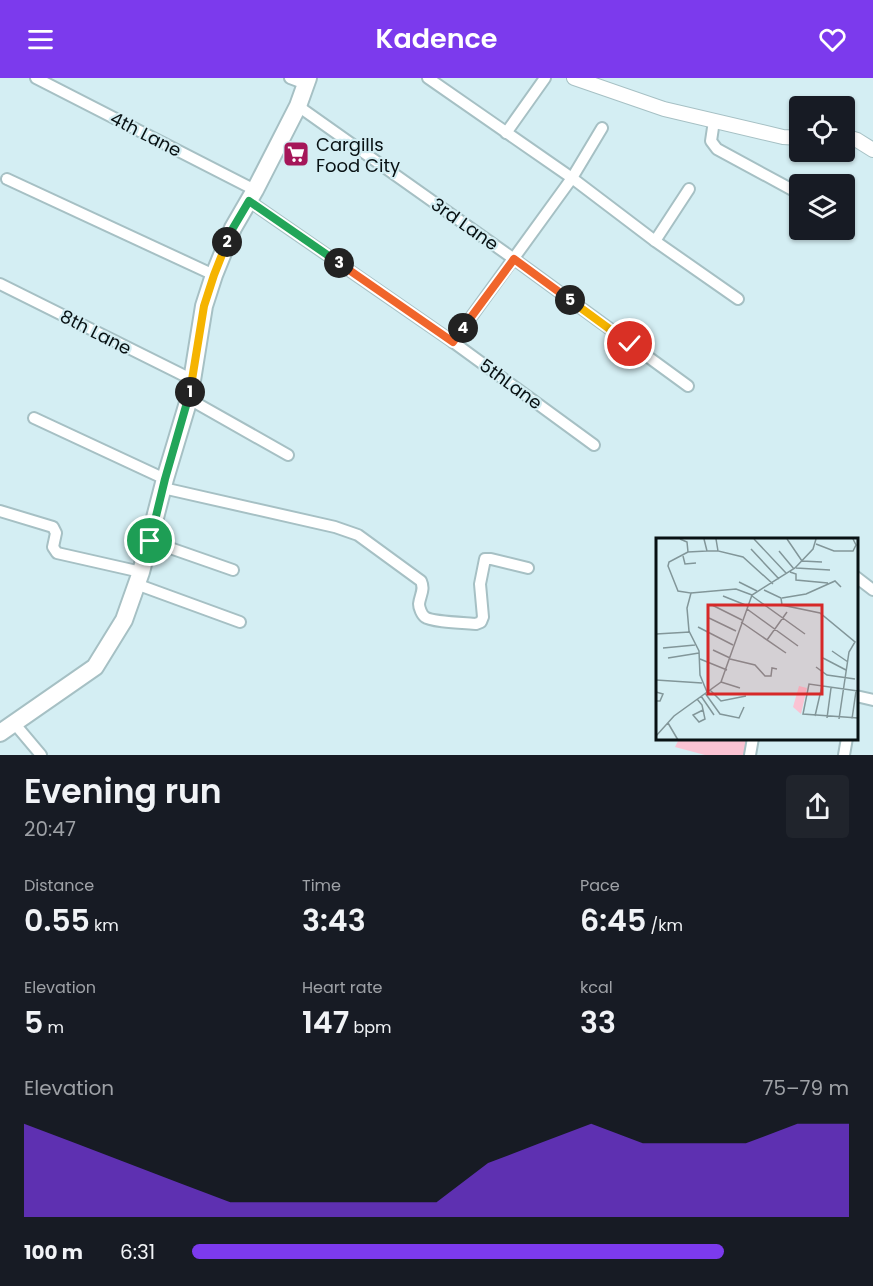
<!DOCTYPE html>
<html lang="en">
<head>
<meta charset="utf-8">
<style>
  :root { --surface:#171b24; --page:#20242c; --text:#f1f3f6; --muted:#9ea1a6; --accent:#7c3aed }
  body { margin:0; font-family:Poppins,sans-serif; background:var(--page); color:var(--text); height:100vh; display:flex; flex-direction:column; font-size:22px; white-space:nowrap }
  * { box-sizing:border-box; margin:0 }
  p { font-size:20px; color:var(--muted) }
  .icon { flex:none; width:33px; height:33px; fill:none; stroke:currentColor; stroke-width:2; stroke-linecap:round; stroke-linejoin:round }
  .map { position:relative; height:677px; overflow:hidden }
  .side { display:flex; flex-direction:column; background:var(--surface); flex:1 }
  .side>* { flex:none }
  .controls { position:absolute; left:789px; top:18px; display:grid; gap:12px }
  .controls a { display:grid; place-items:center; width:66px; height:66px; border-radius:6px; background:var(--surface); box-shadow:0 2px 4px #0004; font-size:30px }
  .pin { position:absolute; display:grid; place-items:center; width:51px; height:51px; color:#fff; margin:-26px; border:3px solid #fff; border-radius:50%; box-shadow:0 2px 6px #0007 }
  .km { position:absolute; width:30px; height:30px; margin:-15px; border-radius:50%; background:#222; color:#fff; font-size:16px; line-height:30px; text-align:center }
  .round { display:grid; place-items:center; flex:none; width:63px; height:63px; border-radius:6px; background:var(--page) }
  .head { display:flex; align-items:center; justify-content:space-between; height:102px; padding:0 24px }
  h1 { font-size:33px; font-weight:600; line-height:45px }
  .figures { display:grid; grid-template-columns:repeat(3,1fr); gap:9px; height:102px; padding:6px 24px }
  .figures div { display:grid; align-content:center }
  .figures b { font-size:30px; font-weight:600 }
  .figures small { font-size:16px; font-weight:400 }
  .figures p { font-size:16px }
  .chart { height:168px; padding:12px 24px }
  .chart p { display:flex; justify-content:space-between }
  .chart svg { width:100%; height:108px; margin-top:6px; fill:var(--accent); opacity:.7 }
  ul { padding:0 24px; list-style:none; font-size:20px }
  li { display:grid; grid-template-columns:96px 72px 1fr; align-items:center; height:45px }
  li i { height:15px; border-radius:8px; background:var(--accent) }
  header { display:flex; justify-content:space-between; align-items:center; height:78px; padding:0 24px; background:var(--accent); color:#fff; font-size:27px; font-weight:600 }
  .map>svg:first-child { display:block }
</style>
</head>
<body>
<header><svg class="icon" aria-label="menu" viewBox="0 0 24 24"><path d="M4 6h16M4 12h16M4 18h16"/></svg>Kadence<svg class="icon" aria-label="heart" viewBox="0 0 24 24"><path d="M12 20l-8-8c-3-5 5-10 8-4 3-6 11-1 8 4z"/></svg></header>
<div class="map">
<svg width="873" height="677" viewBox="0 0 873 677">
  <rect width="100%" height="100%" fill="#d4eef3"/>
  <polygon fill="#fac3d3" points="679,661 749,661 747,677 705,677 675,669"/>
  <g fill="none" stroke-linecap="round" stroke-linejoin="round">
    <defs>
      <g id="minor">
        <polyline points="36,0 255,112"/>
        <polyline points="290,0 306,6"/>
        <polyline points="428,0 572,100 655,163 738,221"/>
        <polyline points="298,28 514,181 688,308"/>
        <polyline points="714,43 711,63 717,71 800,116"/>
        <polyline points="506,55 545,0"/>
        <polyline points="7,101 214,197"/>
        <polyline points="249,123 453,264 594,367"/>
        <polyline points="655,163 689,111"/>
        <polyline points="0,206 193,302"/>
        <polyline points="453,264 572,100 602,50"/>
        <polyline points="189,321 288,377"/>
        <polyline points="34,340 165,401"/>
        <path d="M163,410L335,449L358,457L421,503C425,512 420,517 419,526C419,530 422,537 425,539C431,544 467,545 476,546L481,544L483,539L480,506L485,481H491L528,490"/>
        <polyline points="0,433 53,449 56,455 53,469 57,475 141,494"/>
        <polyline points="150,463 233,492"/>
        <polyline points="856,499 873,512"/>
        <polyline points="136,506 240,544"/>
        <polyline points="856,618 873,622"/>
        <polyline points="14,645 41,677"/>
        <polyline points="750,677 753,660"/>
        <polyline points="844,677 847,660"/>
      </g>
      <g id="tertiary">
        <polyline points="574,0 664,31 783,59 800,60"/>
        <polyline points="844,58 857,62 873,72"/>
      </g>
      <polyline id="primary" points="0,655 95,589 124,542 141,494 165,401 189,321 204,228 214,197 233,150 255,112 298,28 308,0"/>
    </defs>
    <use href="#minor" stroke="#a6c0c4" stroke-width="14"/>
    <use href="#tertiary" stroke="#a6c0c4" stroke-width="16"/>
    <use href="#primary" stroke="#a6c0c4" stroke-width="20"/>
    <use href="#minor" stroke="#fff" stroke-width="10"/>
    <use href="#tertiary" stroke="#fff" stroke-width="14"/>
    <use href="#primary" stroke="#fff" stroke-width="16"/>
  </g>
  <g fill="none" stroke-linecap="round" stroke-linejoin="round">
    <defs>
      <polyline id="split-1" points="150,463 165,401 190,314"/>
      <polyline id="split-2" points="190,314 204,228 214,197 227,164"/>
      <polyline id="split-3" points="227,164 233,150 249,123 339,185"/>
      <polyline id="split-4" points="339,185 453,264 463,250"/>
      <polyline id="split-5" points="463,250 514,181 570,222"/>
      <polyline id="split-6" points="570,222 630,266"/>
    </defs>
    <use href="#split-1" stroke="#fff" stroke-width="12"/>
    <use href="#split-2" stroke="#fff" stroke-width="12"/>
    <use href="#split-3" stroke="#fff" stroke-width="12"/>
    <use href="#split-4" stroke="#fff" stroke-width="12"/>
    <use href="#split-5" stroke="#fff" stroke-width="12"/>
    <use href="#split-6" stroke="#fff" stroke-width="12"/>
    <use href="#split-1" stroke="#22a559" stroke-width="8"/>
    <use href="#split-2" stroke="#f5b400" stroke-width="8"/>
    <use href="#split-3" stroke="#22a559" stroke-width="8"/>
    <use href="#split-4" stroke="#f0652b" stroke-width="8"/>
    <use href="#split-5" stroke="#f0652b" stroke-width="8"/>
    <use href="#split-6" stroke="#f5b400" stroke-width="8"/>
  </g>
  <defs>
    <symbol id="supermarket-square" viewBox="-11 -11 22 22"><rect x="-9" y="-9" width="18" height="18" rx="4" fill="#a51659" stroke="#d4eef3"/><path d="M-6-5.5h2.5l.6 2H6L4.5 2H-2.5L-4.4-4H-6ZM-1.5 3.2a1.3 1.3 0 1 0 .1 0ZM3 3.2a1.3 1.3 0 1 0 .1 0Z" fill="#fff"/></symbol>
  </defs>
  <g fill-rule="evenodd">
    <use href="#supermarket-square" x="281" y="61" width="30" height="30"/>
  </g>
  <g text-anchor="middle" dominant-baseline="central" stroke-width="4.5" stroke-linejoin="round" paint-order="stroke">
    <g font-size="18" fill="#081113" stroke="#d4eef3">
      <text transform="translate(146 56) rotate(27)">4th Lane</text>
      <text transform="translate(465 146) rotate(35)">3rd Lane</text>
      <text transform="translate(96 254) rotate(27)">8th Lane</text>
      <text transform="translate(511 306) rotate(36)">5thLane</text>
    </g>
    <g font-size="18" fill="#081113" stroke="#d4eef3" text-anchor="start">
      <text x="316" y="66">Cargills<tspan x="316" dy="21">Food City</tspan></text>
    </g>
  </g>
  <g transform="translate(656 460)">
    <rect width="202" height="202" fill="#d4eef3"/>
    <path d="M143,148L151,150L145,176L137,169Z" fill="#fac3d3"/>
    <path fill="none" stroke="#829699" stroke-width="1.5" d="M24,1L31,4L32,14L51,13M48,1L51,13H62M60,1L62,13L87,19L117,46M98,1L130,35M131,1L146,23L166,24M160,6L178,13H197L200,7L197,1M95,11L123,41M123,13L138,31M32,14L13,24L12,28L22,53L35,55L31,70L33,93L43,113L44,137L51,154M27,18L29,26L40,25M140,30L174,32M134,34L140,36V42L172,45M83,44L101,53M108,52L125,60L126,67L164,75L199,104L193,114L183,181M35,55L80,51L96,57M67,58L92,68M96,58L149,96M126,60L150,56L179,43L185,49M56,67L86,82M91,71L142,108M53,80L80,93M85,84L130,115M42,89L77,107M0,96L34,94M111,102L131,74M7,110L39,107M57,112L74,120M176,113L192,124M12,120L43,115M167,120L190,132M44,121L71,132M74,121L99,127L109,138H115L116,130L121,131M160,129L171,137L199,141M0,142L46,145M65,144L84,150M54,152L65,163L90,158M202,153L153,146L147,176L202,180M0,154L7,156L4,163H0M49,155L64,176L83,180L88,169M45,158L58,177M41,161L46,167L49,181L43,184L37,177L47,172M159,178L166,148M171,180L175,150M196,181L200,153M12,185L22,202M0,198L18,178L65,144L96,57L139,30L157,11L160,1"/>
    <path fill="#d62828" fill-opacity="0.15" stroke="#d62828" stroke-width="3" d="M52,67H166V156H52Z"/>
    <rect width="202" height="202" fill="none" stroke="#081113" stroke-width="3"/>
  </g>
</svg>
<div class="controls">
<a><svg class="icon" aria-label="locate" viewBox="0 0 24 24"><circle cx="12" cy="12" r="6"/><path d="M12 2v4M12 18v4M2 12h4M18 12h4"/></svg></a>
<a><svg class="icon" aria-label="layers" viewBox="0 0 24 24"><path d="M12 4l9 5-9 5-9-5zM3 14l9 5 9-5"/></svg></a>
</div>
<div class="pin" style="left:150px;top:463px;background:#1e9e55"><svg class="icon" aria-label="arrive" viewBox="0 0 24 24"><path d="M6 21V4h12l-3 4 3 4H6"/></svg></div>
<div class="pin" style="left:630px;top:266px;background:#d93025"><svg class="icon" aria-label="check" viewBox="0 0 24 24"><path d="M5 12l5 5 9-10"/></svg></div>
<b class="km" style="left:190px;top:314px">1</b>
<b class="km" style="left:227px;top:164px">2</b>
<b class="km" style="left:339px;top:185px">3</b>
<b class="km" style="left:463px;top:250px">4</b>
<b class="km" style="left:570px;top:222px">5</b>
</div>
<section class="side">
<div class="head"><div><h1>Evening run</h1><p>20:47</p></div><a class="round"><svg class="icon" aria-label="share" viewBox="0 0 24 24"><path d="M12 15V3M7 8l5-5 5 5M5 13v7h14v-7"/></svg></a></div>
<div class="figures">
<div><p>Distance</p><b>0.55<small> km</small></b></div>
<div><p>Time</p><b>3:43</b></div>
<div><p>Pace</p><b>6:45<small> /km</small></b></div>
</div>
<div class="figures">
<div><p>Elevation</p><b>5<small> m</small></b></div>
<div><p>Heart rate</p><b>147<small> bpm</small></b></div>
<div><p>kcal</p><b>33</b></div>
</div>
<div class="chart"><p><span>Elevation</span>75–79 m</p>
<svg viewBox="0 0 160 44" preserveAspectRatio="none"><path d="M0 44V6L10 14L20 22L30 30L40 38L50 38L60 38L70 38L80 38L90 22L100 14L110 6L120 14L130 14L140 14L150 6L160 6V44z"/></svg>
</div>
<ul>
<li><b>100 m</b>6:31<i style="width:81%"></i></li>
</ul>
</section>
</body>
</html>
